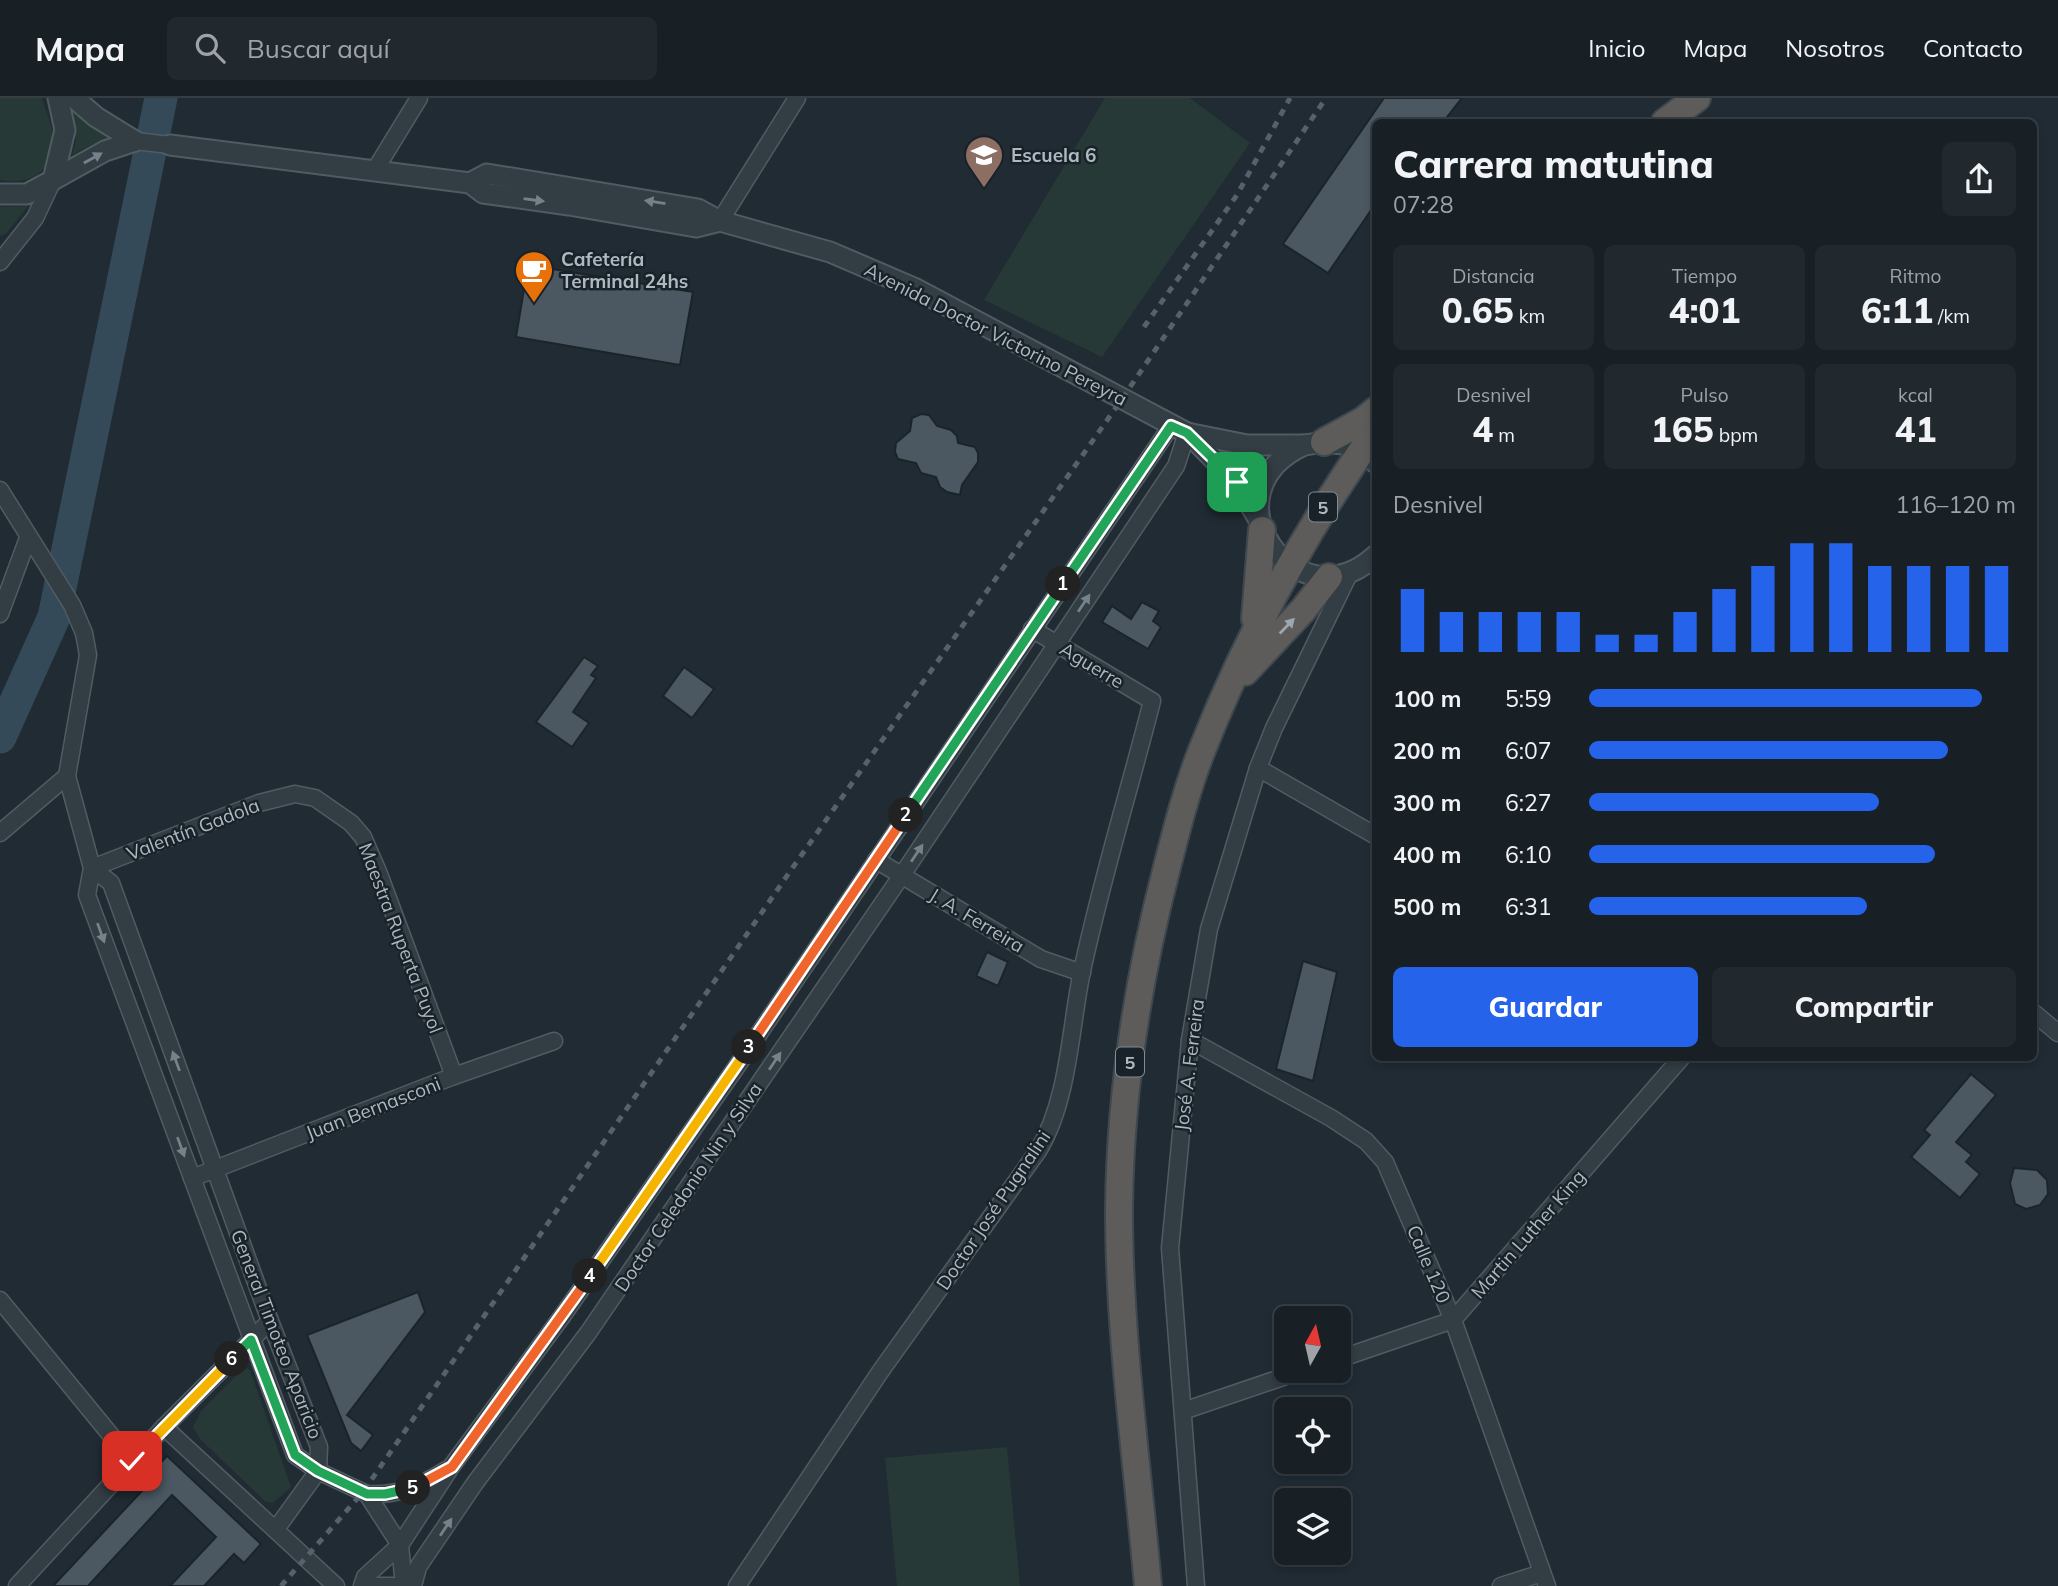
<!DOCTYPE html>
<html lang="es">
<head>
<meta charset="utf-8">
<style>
	:root { --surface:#182026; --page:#21282e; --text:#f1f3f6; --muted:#9fa3a7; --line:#363e43; --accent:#2563eb }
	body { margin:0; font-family:Mulish,sans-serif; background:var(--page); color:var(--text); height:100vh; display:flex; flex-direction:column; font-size:26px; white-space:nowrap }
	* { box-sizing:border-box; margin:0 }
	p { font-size:23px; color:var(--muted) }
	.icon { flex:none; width:38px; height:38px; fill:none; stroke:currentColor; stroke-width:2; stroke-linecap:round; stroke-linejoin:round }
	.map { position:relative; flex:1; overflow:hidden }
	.sheet { position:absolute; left:1372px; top:21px; width:665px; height:942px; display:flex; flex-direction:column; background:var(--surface); border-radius:10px; box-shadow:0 4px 10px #0003,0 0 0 2px var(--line) }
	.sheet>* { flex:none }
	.needle { width:46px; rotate:8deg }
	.tools { position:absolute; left:1274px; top:1208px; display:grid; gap:14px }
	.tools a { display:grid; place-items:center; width:77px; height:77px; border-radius:10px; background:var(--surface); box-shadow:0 4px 10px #0003,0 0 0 2px var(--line); font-size:35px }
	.pin { position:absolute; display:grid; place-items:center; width:60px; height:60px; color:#fff; margin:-30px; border-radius:14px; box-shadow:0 4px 10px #0006 }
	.km { position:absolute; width:35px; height:35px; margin:-18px; border-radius:50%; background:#222; color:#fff; font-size:19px; line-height:35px; text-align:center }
	.round { display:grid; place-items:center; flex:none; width:74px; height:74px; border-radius:10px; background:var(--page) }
	.summary { display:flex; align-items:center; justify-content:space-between; height:119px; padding:0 21px }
	h1 { font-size:38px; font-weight:800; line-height:52px }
	.figures { display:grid; grid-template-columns:repeat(3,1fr); gap:10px; height:119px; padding:7px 21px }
	.figures div { display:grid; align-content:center; border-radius:10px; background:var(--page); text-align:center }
	.figures b { font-size:35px; font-weight:800 }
	.figures small { font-size:19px; font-weight:400 }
	.figures p { font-size:19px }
	.chart { height:196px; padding:14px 21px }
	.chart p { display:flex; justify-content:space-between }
	.chart svg { width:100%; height:126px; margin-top:7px; stroke:var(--accent); stroke-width:6 }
	.action { display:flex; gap:14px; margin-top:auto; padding:14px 21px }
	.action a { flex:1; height:80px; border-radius:10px; background:var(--accent); color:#fff; font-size:28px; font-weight:800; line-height:80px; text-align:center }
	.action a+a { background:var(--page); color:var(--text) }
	ul { padding:0 21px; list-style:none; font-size:23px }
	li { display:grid; grid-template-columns:112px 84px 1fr; align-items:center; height:52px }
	li i { height:18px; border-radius:9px; background:var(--accent) }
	header { display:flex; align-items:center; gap:42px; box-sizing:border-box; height:98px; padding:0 35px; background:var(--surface); border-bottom:2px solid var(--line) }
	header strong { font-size:33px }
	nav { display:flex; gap:38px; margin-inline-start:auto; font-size:24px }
	.search { width:490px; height:63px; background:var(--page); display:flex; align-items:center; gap:18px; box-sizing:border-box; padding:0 24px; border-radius:10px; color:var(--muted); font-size:26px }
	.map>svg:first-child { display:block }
	.green { fill:#263936 }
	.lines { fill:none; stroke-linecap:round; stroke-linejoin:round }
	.river { stroke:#354a59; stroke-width:33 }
	.building { fill:#4b5862; stroke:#1b242a; stroke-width:2 }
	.minor-casing { stroke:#515b62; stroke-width:19 }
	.tertiary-casing { stroke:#515b62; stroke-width:23 }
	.trunk-casing { stroke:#3e484e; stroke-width:30 }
	.minor { stroke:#333d44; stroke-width:16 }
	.tertiary { stroke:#333d44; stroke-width:19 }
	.trunk { stroke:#5d5c5a; stroke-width:26 }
	.rail { stroke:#55626b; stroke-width:5; stroke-dasharray:7 7; stroke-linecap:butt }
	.oneway { fill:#768189 }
	.oneway2 { fill:#9da6ac }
	.split-1-casing { stroke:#fff; stroke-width:14 }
	.split-2-casing { stroke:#fff; stroke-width:14 }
	.split-3-casing { stroke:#fff; stroke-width:14 }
	.split-4-casing { stroke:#fff; stroke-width:14 }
	.split-5-casing { stroke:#fff; stroke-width:14 }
	.split-6-casing { stroke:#fff; stroke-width:14 }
	.split-7-casing { stroke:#fff; stroke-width:14 }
	.split-1 { stroke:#22a559; stroke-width:9 }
	.split-2 { stroke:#22a559; stroke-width:9 }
	.split-3 { stroke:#f0652b; stroke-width:9 }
	.split-4 { stroke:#f5b400; stroke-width:9 }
	.split-5 { stroke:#f0652b; stroke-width:9 }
	.split-6 { stroke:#22a559; stroke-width:9 }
	.split-7 { stroke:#f5b400; stroke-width:9 }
	.labels { text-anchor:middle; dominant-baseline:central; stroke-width:5; stroke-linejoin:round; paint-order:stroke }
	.shield { fill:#192228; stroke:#818b93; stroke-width:2 }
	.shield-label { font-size:18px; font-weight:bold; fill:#adb8c1 }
	.poi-label { font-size:19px; font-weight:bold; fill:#adb8c1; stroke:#192228; text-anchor:start }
	.street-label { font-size:19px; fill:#adb8c1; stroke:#192228 }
</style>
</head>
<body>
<header>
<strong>Mapa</strong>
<div class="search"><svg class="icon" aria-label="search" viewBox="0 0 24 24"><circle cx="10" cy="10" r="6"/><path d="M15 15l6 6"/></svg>Buscar aquí</div>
<nav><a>Inicio</a><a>Mapa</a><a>Nosotros</a><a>Contacto</a></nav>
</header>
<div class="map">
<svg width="2058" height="1488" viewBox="0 0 2058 1488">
	<rect width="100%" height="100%" fill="#202b33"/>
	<g class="green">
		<path d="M0 0H42C45 12 52 25 53 37 56 72 31 88 0 82Z"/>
		<path d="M1105 0H1190L1250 45 1102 259 984 202Z"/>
		<path d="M72 13 98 33 117 41 91 47 72 57 76 43Z"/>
		<path d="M28 108 6 136 0 138V109Z"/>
		<path d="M245 1269 250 1272 291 1389 273 1405 266 1404 200 1341 193 1329 201 1313Z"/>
		<path d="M1007 1349 1020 1488H897L885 1360Z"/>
	</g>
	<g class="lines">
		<path class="river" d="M0 639 54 519 161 0"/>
	</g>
	<g class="building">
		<path d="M1384 0H1462L1443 24H1376V105L1328 175 1283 146Z"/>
		<path d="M528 167 693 194 680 267 516 239Z"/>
		<path d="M921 316 929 317 937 328 951 332 957 338 958 345 975 349 978 355V364L962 387 960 397 947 394 940 389 936 379 921 375 916 365 898 361 895 354 896 345 910 333 912 320Z"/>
		<path d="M1142 504 1159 513 1153 523 1161 529 1148 551 1102 524 1112 508 1131 521Z"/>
		<path d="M584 559 598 568 591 577 596 580 573 614 589 625 572 649 536 624Z"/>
		<path d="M684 569 714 591 692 620 663 598Z"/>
		<path d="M987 854 1008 864 998 888 976 878Z"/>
		<path d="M1303 863 1337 874 1313 983 1276 971Z"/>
		<path d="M1971 976 1996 997 1956 1044 1972 1057 1966 1064 1980 1076 1960 1100 1911 1059 1930 1037 1924 1032Z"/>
		<path d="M2014 1070 2037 1072 2047 1082 2048 1096 2040 1107 2026 1111 2015 1106 2010 1085Z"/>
		<path d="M418 1194 425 1214 347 1317 373 1337 361 1353 351 1345 307 1237Z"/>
		<path d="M167 1358 261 1446 244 1465 234 1456 204 1488H170L216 1439 172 1397 88 1488H53L154 1380 150 1376Z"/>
	</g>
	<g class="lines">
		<defs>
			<g id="minor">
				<path d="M135 43 170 47"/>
				<path d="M375 72 419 0"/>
				<path d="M720 123 797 0"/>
				<path d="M0 164 35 120 52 84"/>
				<path d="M0 392 72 507 84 535 88 557 67 678 92 770 87 797 295 1357 318 1373 367 1396 400 1447 404 1488"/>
				<path d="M0 516 28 440"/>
				<path d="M1258 670 1376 738"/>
				<path d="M0 735 67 678"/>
				<path d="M876 762 1041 861 1082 875"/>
				<path d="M92 770 111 785 270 1223 319 1349 318 1373"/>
				<path d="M92 770 259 705 295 696 315 700 351 725 363 739 379 776 454 978"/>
				<path d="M2034 915 2058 935"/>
				<path d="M1190 942 1331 1020 1366 1043 1385 1064 1453 1222 1547 1488"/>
				<path d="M192 1080 454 978 554 943"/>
				<path d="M0 1202 132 1363"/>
				<path d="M1339 1261 1453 1222 1682 959"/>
				<path d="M1183 1313 1304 1272"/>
				<path d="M164 1329 336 1488"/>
				<path d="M367 1396C397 1398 421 1388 446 1372"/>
				<path d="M276 1431 318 1373"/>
				<path d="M17 1488 164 1329 270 1223"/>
				<path d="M362 1488 365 1479 400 1447 451 1369 563 1217 735 971 1171 328"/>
				<path d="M377 1488H395"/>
				<path d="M413 1488 418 1469 475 1385 588 1235 902 777 1176 368 1187 335"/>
				<path d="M737 1488 880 1274 1038 1053C1068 1004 1070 934 1081 878 1100 786 1129 694 1152 603L1032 531"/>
				<path d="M1196 1488 1170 1150 1190 942 1209 831 1258 670 1274 630 1350 474"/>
				<path d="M1501 1488 1542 1475"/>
			</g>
			<g id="tertiary">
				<path d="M74 0 96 19 135 43"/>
				<path d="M170 47 470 85 483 95 569 107 696 129 720 123"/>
				<path d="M53 82 105 53 135 43"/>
				<path d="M470 85 487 76 698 111 720 123 830 154 914 190 1187 335 1247 347H1305L1324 344 1343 346 1361 353 1376 365"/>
				<path d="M0 96H27L53 82 65 32 58 0"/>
				<path d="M1188 335 1237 385 1259 422"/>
				<path d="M1304 347C1200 395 1297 531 1376 457"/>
			</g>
			<g id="trunk">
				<path d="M1665 24 1697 0"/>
				<path d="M1324 344 1364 322 1376 312"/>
				<path d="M1255 521 1262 432"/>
				<path d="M1245 574 1303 512 1329 479"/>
				<path d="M1148 1488C1137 1363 1119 1237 1119 1112 1120 997 1138 880 1167 769 1177 730 1187 690 1202 652 1247 538 1305 433 1376 332"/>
			</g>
		</defs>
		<use href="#minor" class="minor-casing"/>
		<use href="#tertiary" class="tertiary-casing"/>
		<use href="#trunk" class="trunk-casing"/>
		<use href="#minor" class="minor"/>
		<use href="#tertiary" class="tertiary"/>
		<use href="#trunk" class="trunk"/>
		<g class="rail">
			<path d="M1144 229 1237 97 1290 0"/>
			<path d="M281 1488 363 1394 791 772 1122 301 1326 0"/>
		</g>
	</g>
	<defs><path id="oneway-solid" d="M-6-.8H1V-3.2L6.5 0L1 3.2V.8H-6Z" transform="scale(1.75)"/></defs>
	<g class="oneway">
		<use href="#oneway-solid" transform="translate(93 60) rotate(-29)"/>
		<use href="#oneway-solid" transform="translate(534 102) rotate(8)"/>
		<use href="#oneway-solid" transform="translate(655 104) rotate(-171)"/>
		<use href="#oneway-solid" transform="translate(1084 505) rotate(-56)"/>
		<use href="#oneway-solid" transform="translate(917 755) rotate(-56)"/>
		<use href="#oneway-solid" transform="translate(101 835) rotate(70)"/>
		<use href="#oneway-solid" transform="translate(176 963) rotate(-110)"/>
		<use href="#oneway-solid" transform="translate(775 963) rotate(-56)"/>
		<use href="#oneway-solid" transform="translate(181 1049) rotate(70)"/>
		<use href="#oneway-solid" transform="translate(446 1429) rotate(-56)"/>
	</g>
	<use class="oneway2" href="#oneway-solid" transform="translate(1287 528) rotate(-46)"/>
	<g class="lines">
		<defs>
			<path id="split-1" d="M1063 486 1171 328 1187 335 1237 384"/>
			<path id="split-2" d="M906 717 1063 486"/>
			<path id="split-3" d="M749 949 906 717"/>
			<path id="split-4" d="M590 1178 749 949"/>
			<path id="split-5" d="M413 1390 452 1369 590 1178"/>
			<path id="split-6" d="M232 1261 251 1242 295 1357 318 1373 367 1396H385L413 1390"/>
			<path id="split-7" d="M132 1363 232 1261"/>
		</defs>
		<use href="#split-1" class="split-1-casing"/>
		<use href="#split-2" class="split-2-casing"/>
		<use href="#split-3" class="split-3-casing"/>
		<use href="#split-4" class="split-4-casing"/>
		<use href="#split-5" class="split-5-casing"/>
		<use href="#split-6" class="split-6-casing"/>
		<use href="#split-7" class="split-7-casing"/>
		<use href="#split-1" class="split-1"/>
		<use href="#split-2" class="split-2"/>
		<use href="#split-3" class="split-3"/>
		<use href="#split-4" class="split-4"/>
		<use href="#split-5" class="split-5"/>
		<use href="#split-6" class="split-6"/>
		<use href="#split-7" class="split-7"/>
	</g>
	<defs>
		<symbol id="school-pin" viewBox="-11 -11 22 30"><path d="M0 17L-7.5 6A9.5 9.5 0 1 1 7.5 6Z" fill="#8d6e63" stroke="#192228"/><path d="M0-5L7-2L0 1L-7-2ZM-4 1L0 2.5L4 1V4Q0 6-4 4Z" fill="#fff"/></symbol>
		<symbol id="cafe-pin" viewBox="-11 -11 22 30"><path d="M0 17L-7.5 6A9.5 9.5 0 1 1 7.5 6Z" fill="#e8710a" stroke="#192228"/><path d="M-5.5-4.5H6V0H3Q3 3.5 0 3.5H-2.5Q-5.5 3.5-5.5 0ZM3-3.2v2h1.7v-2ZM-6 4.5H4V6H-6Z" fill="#fff"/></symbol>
	</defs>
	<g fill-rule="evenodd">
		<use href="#school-pin" x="962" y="35" width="44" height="60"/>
		<use href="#cafe-pin" x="512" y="150" width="44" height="60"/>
	</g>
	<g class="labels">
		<g class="shield">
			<rect x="1309" y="394.5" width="28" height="29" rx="5"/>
			<rect x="1116" y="949.5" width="28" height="29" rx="5"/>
		</g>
		<g class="shield-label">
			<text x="1323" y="409">5</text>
			<text x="1130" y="964">5</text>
		</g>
		<g class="poi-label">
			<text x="1011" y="57">Escuela 6</text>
			<text x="561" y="161">Cafetería<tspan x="561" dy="22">Terminal 24hs</tspan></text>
		</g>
		<g class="street-label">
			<text transform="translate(996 236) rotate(27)">Avenida Doctor Victorino Pereyra</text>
			<text transform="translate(1092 567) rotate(31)">Aguerre</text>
			<text transform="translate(193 731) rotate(-21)">Valentín Gadola</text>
			<text transform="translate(977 822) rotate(31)">J. A. Ferreira</text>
			<text transform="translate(401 840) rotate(69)">Maestra Ruperta Puyol</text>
			<text transform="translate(1189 967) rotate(-83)">José A. Ferreira</text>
			<text transform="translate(373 1010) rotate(-21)">Juan Bernasconi</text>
			<text transform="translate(688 1089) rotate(-56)">Doctor Celedonio Nin y Silva</text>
			<text transform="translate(993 1112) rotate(-56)">Doctor José Pugnalini</text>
			<text transform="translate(1528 1136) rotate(-49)">Martin Luther King</text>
			<text transform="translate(1429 1166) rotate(67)">Calle 120</text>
			<text transform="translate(277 1236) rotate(69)">General Timoteo Aparicio</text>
		</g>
	</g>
</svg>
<div class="tools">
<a><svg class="needle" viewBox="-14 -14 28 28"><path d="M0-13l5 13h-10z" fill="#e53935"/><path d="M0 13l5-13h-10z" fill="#9fa3a7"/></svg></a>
<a><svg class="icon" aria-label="locate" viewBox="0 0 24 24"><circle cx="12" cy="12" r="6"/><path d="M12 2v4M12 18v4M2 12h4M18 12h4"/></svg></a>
<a><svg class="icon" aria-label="layers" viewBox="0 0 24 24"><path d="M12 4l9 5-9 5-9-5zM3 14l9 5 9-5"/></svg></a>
</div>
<div class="pin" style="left:1237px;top:384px;background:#1e9e55"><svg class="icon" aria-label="arrive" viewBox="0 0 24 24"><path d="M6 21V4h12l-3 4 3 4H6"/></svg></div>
<div class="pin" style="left:132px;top:1363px;background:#d93025"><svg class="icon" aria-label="check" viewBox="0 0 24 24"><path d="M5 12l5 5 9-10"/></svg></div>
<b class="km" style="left:1063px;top:486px">1</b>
<b class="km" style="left:906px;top:717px">2</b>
<b class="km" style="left:749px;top:949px">3</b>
<b class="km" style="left:590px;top:1178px">4</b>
<b class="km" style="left:413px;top:1390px">5</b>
<b class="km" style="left:232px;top:1261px">6</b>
<section class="sheet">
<div class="summary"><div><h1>Carrera matutina</h1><p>07:28</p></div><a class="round"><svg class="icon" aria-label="share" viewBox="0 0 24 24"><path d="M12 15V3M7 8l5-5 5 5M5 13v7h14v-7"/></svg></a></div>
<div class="figures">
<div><p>Distancia</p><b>0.65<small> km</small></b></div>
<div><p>Tiempo</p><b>4:01</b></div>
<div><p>Ritmo</p><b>6:11<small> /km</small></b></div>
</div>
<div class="figures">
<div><p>Desnivel</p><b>4<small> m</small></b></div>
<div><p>Pulso</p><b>165<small> bpm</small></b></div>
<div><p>kcal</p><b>41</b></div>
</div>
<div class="chart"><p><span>Desnivel</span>116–120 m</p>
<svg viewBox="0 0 160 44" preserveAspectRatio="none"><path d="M5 44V22M15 44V30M25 44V30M35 44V30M45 44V30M55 44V38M65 44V38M75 44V30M85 44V22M95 44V14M105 44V6M115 44V6M125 44V14M135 44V14M145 44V14M155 44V14"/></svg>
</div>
<ul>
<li><b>100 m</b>5:59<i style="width:92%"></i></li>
<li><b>200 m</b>6:07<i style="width:84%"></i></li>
<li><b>300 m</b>6:27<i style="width:68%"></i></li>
<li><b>400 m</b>6:10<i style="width:81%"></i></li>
<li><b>500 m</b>6:31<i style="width:65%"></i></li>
</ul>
<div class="action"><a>Guardar</a><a>Compartir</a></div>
</section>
</div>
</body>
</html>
